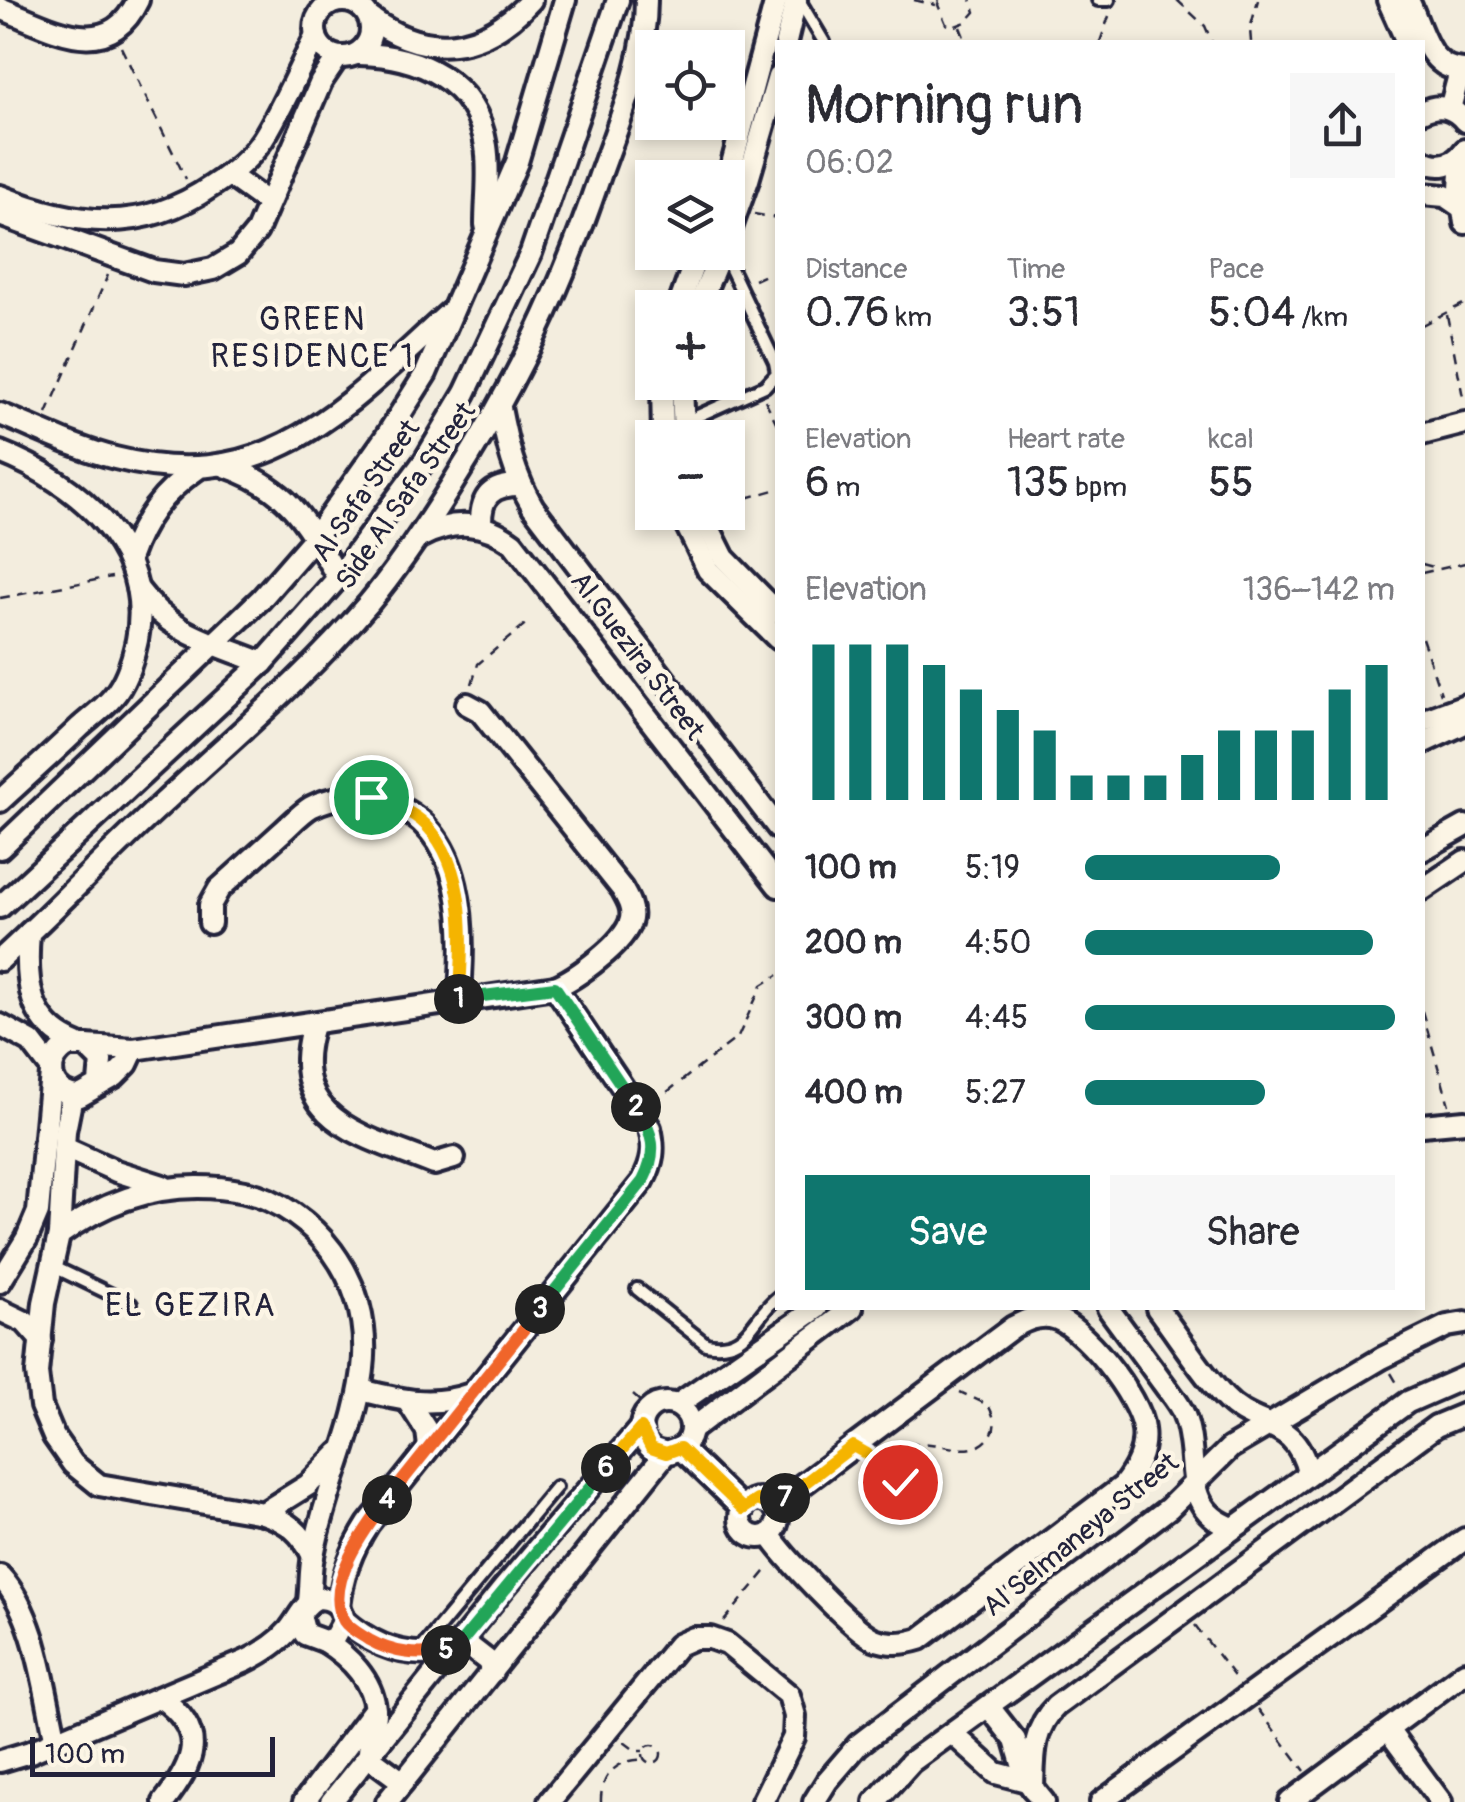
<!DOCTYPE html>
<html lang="en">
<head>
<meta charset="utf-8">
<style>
	:root { --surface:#fff; --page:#f7f7f7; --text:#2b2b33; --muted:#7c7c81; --accent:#0f766e }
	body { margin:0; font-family:Pangolin,sans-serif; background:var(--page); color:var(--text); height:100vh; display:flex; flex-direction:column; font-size:38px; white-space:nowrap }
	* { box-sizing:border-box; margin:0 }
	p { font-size:32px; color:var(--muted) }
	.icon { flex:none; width:55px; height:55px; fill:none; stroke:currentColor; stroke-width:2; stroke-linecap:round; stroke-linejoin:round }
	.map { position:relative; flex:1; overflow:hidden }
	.drawer { position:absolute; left:775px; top:40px; width:650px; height:1270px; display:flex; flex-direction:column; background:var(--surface); border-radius:0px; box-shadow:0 5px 15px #0003 }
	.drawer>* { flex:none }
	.tools { position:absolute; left:635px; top:30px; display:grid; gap:20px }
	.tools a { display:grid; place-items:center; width:110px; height:110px; border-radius:0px; background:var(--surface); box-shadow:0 5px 15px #0003; font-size:50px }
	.scale { position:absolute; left:30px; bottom:25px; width:245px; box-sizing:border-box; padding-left:10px; border:5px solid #22223b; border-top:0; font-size:28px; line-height:35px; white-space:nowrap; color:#22223b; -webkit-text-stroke:8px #fcf5e5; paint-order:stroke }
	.pin { position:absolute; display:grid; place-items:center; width:85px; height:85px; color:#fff; margin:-42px; border:5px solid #fff; border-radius:50%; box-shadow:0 2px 10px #0007 }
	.km { position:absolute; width:50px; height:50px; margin:-25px; border-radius:50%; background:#222; color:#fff; font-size:28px; line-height:50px; text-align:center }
	.round { display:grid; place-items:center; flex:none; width:105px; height:105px; border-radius:0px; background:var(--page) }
	.overview { display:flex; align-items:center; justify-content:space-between; height:170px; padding:0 30px }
	h1 { font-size:55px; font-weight:600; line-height:75px }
	.figures { display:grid; grid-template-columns:repeat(3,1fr); gap:15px; height:170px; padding:10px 30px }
	.figures div { display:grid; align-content:center }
	.figures b { font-size:42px; font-weight:600 }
	.figures small { font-size:28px; font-weight:400 }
	.figures p { font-size:28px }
	.chart { height:280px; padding:20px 30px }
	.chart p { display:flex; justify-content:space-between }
	.chart svg { width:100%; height:180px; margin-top:10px; stroke:var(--accent); stroke-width:6 }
	.button { display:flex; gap:20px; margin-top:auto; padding:20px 30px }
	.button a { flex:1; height:115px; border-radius:0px; background:var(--accent); color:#fff; font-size:40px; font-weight:600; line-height:115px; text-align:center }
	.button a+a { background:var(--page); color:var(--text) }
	ul { padding:0 30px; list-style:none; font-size:32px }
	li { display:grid; grid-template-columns:160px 120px 1fr; align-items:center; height:75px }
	li i { height:25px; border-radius:12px; background:var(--accent) }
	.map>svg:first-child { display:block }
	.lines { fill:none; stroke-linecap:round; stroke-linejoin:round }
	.service-casing { stroke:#22223b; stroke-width:18 }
	.minor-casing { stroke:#22223b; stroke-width:28 }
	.path { stroke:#22223b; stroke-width:2.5; stroke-dasharray:10 8; stroke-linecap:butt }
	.service { stroke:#fcf5e5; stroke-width:10 }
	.minor { stroke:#fcf5e5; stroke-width:20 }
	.split-1-casing { stroke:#fff; stroke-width:20 }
	.split-2-casing { stroke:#fff; stroke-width:20 }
	.split-3-casing { stroke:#fff; stroke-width:20 }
	.split-4-casing { stroke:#fff; stroke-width:20 }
	.split-5-casing { stroke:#fff; stroke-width:20 }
	.split-6-casing { stroke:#fff; stroke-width:20 }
	.split-7-casing { stroke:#fff; stroke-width:20 }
	.split-8-casing { stroke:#fff; stroke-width:20 }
	.split-1 { stroke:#f5b400; stroke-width:12 }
	.split-2 { stroke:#22a559; stroke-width:12 }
	.split-3 { stroke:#22a559; stroke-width:12 }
	.split-4 { stroke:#f0652b; stroke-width:12 }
	.split-5 { stroke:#f0652b; stroke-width:12 }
	.split-6 { stroke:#22a559; stroke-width:12 }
	.split-7 { stroke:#f5b400; stroke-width:12 }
	.split-8 { stroke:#f5b400; stroke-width:12 }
	.labels { text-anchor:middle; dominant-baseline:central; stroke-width:9; stroke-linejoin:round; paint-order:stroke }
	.street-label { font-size:28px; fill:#22223b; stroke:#fcf5e5 }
	.quarter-label { font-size:32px; letter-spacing:2.5px; fill:#22223b; stroke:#fcf5e5 }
</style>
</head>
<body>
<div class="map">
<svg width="1465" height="1802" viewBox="0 0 1465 1802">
	<rect width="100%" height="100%" fill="#f3edde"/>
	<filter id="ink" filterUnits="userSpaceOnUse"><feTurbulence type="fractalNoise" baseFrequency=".01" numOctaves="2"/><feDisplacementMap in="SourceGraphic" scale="20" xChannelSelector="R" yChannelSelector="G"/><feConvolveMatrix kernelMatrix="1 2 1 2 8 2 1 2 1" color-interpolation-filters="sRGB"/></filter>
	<g filter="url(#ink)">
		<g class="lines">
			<defs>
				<g id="service">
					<path d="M799 0 824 42"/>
					<path d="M1098 0H1109"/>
					<path d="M682 423 765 386 777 373 775 362 723 252"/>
					<path d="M52 1266 131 1304"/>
					<path d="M637 1289 706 1344C749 1352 751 1318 778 1297"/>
					<path d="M418 1653 556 1487"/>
				</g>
				<g id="minor">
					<path d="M1388 0 1407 42"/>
					<path d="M1408 0C1422 27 1427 71 1465 70"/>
					<circle cx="343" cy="29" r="28"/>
					<path d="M0 8C50 27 107 65 138 0"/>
					<path d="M369 17C426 60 484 52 531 0"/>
					<path d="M786 42 796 0"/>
					<path d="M359 54C419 55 476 81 486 146 490 171 486 199 486 225"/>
					<path d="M1450 109 1460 71"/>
					<path d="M1422 112C1439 103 1453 107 1465 121"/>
					<path d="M1462 155 1460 189 1465 223"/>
					<path d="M1422 160C1439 169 1454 166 1465 150"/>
					<path d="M229 175 268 203"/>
					<path d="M728 179 776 0"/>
					<path d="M1422 194 1445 196 1461 207"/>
					<path d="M0 196C75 226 142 234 212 186 231 174 250 159 263 139 283 107 298 70 316 36"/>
					<path d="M0 215 154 271 184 275 213 269 238 254 257 231 321 82 338 57"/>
					<path d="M728 236 748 180 778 77"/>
					<path d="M678 308 698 252"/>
					<path d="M698 308 721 252"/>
					<path d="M662 382 663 438"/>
					<path d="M682 382 684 438"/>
					<path d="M500 408C507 444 514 475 533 507L778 828"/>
					<path d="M0 414C38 429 75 448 115 458 269 497 345 407 449 313"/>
					<path d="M1422 434 1465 423"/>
					<path d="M0 452C77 482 155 548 137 640 133 659 126 682 113 697 104 708 90 718 79 728 53 753 26 777 0 801"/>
					<path d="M225 466C290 488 306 522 338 578"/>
					<path d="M680 512 708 570 778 639"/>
					<path d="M701 512 724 558 778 613"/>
					<path d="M481 526C480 496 491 485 520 485"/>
					<path d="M420 537C454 519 483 521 513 543L778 886"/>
					<path d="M129 559C143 519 162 493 197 469"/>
					<path d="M137 588C173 636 209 641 263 663"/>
					<path d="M1422 721 1465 705"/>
					<path d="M1422 743 1465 723"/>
					<path d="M0 848 261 599 315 537 385 438 426 373 517 162 565 0"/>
					<path d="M1422 850 1465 826"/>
					<path d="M1422 890 1465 861"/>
					<path d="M0 907 263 663 338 578 425 460 465 393 531 253 618 0"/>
					<path d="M210 923V905L219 889C240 870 261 851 282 832 291 824 301 813 311 807 334 795 362 794 386 802 467 828 466 931 459 1002"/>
					<path d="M29 933C25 981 28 1025 77 1044"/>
					<path d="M0 960C56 909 107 854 163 803 233 738 307 676 369 603 399 567 426 526 451 486 515 385 559 295 598 181 618 123 646 63 646 0"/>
					<path d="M0 1025 31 1042 51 1068"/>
					<path d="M313 1025C284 1121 363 1135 434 1164L454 1158"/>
					<path d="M86 1046 134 1049 555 987C575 979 627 942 631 919 633 907 627 898 622 889L480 711 467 704"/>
					<path d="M99 1083 101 1061 86 1046H68C42 1061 49 1095 80 1096L115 1076 127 1064 134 1049"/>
					<path d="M72 1096 65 1131 59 1235 44 1303 37 1373 41 1406 54 1437 73 1464 99 1485 263 1513C289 1522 301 1532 313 1556"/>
					<path d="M1422 1125 1465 1121"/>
					<path d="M65 1148 116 1171 163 1186"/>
					<path d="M59 1235C115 1194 177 1178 245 1192 279 1199 312 1224 332 1251 406 1352 332 1450 313 1556 310 1570 311 1586 309 1601"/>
					<path d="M0 1282 27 1238 38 1212 51 1073"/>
					<path d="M1108 1308C1126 1333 1145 1358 1163 1383 1170 1393 1180 1404 1184 1415 1201 1459 1178 1508 1233 1528"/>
					<path d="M1157 1308C1179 1337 1199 1370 1224 1397 1255 1431 1296 1416 1308 1473"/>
					<path d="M0 1310 25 1322 41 1340"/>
					<path d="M361 1390C401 1400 431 1408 471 1394"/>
					<path d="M409 1403 427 1431 429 1447"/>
					<circle cx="666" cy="1428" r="25"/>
					<path d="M677 1405 817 1308"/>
					<path d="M691 1430 852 1308"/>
					<path d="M680 1448 743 1509"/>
					<circle cx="759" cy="1518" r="19"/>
					<path d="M263 1513 308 1485 339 1453"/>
					<path d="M769 1534C782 1555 853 1630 874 1639 889 1645 904 1644 920 1639L1123 1486C1136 1469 1146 1451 1143 1429 1140 1399 1081 1321 1050 1317 1036 1315 1025 1321 1013 1327L774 1506"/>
					<path d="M0 1576C37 1616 44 1689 56 1741"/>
					<path d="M339 1606C343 1574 351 1551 368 1524L643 1181C653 1162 655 1149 650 1128L555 987"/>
					<path d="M344 1620C371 1644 402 1658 439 1652 450 1650 458 1647 470 1647L488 1661 492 1672"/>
					<path d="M324 1641C348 1656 372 1679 375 1709 376 1725 368 1741 369 1757L403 1782"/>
					<path d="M161 1698C208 1732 195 1762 164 1802"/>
					<path d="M989 1707 1015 1740 1027 1781 1044 1802"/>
					<path d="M1388 1730 1441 1802"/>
					<path d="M953 1734 996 1773 1027 1781"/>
					<path d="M0 1761 30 1752 246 1661C262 1653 277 1644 289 1630 299 1618 303 1605 317 1598 333 1598 341 1605 344 1620L334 1638 324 1641 305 1634 300 1615"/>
					<path d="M1033 1789C1034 1758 1032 1729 1056 1706L1436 1426 1465 1414"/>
					<path d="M304 1802 372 1712"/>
					<path d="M331 1802 503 1589 641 1427"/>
					<path d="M387 1802 666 1453"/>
					<path d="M549 1802 678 1645 694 1638H710L727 1644 789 1695 795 1716 794 1737 762 1802"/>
					<path d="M814 1802 827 1781 858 1745 1169 1508 1230 1448 1382 1358 1447 1326 1465 1323"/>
					<path d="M875 1802 911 1762 1408 1402 1465 1377"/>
					<path d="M1101 1802 1465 1539"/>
					<path d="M1290 1802 1465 1672"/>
				</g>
			</defs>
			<use href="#service" class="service-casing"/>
			<use href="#minor" class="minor-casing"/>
			<g class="path">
				<path d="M914 0 936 5"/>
				<path d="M939 0 938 5 946 24 953 27 966 22 975 12 971 0"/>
				<path d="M1177 0 1205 26 1212 42"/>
				<path d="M960 27 966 42"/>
				<path d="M1100 42 1109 16"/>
				<path d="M1251 42 1250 29 1258 0"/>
				<path d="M121 47 186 179"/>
				<path d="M754 214 778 218"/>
				<path d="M754 280 765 275"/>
				<path d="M1447 315 1464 402"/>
				<path d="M1422 325 1465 303"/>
				<path d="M765 400 778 426"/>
				<path d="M47 414 108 275"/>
				<path d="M728 497H750L778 489"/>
				<path d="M1422 564 1437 568"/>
				<path d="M1422 573 1465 563"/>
				<path d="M0 598 112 577"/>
				<path d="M1422 638 1441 694"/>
				<path d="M472 684 478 664 529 621"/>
				<path d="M1422 1011 1449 1105"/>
				<path d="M653 1103 738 1037 762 985 778 975"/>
				<path d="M1391 1373 1400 1388"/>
				<path d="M633 1395 649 1409"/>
				<path d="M871 1458 887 1479"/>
				<circle cx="892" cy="1487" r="10"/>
				<path d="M894 1478V1464L914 1444C939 1439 973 1463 991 1435 998 1425 993 1414 988 1405L960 1392"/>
				<path d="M724 1621 770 1566"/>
				<path d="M1195 1625 1236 1679"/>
				<path d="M1258 1709 1305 1771"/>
				<path d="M624 1742 636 1751H643"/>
				<circle cx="652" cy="1754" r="9"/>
				<path d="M601 1802C600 1775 618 1758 645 1760"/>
			</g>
			<use href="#service" class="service"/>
			<use href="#minor" class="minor"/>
		</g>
	</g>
	<g class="lines" filter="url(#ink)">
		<defs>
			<path id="split-1" d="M371 797C391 804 411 810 426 825 468 868 464 945 459 999"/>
			<path id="split-2" d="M459 999 555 987 636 1107"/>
			<path id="split-3" d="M540 1309 643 1181C658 1152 654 1133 636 1107"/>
			<path id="split-4" d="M387 1500 540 1309"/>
			<path id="split-5" d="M387 1500C366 1528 323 1584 344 1621 349 1629 362 1635 369 1640 392 1653 420 1657 446 1650"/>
			<path id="split-6" d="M446 1650 458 1646 606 1468"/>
			<path id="split-7" d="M606 1468 641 1428 651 1448 666 1453 680 1448 743 1509 757 1500 774 1506 785 1498"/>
			<path id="split-8" d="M785 1498 853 1446 867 1454 886 1479 894 1478 900 1482"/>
		</defs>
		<use href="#split-1" class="split-1-casing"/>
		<use href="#split-2" class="split-2-casing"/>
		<use href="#split-3" class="split-3-casing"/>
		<use href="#split-4" class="split-4-casing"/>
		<use href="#split-5" class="split-5-casing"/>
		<use href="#split-6" class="split-6-casing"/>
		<use href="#split-7" class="split-7-casing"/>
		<use href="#split-8" class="split-8-casing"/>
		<use href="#split-1" class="split-1"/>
		<use href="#split-2" class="split-2"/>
		<use href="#split-3" class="split-3"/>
		<use href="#split-4" class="split-4"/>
		<use href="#split-5" class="split-5"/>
		<use href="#split-6" class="split-6"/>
		<use href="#split-7" class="split-7"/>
		<use href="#split-8" class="split-8"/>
	</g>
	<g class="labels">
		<g class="street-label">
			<text transform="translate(366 491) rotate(-55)">Al Safa Street</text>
			<text transform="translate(406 496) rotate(-55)">Side Al Safa Street</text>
			<text transform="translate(637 656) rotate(53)">Al Guezira Street</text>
			<text transform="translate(1081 1535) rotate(-39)">Al Selmaneya Street</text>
		</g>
		<g class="quarter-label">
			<text x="313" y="320">GREEN<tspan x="313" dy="37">RESIDENCE 1</tspan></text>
			<text x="191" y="1306">EL GEZIRA</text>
		</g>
	</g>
</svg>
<div class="tools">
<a><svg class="icon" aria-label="locate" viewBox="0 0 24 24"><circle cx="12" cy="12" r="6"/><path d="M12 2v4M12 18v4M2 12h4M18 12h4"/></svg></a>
<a><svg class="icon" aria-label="layers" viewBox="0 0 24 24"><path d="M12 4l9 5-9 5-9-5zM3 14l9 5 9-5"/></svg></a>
<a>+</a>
<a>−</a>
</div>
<div class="scale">100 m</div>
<div class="pin" style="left:371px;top:797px;background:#1e9e55"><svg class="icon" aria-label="arrive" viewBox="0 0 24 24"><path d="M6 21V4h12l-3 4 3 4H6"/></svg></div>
<div class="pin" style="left:900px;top:1482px;background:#d93025"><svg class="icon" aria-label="check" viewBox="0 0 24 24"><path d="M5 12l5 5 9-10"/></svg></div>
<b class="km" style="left:459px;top:999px">1</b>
<b class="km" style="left:636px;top:1107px">2</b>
<b class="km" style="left:540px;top:1309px">3</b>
<b class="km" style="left:387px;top:1500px">4</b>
<b class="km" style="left:446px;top:1650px">5</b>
<b class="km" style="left:606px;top:1468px">6</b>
<b class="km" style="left:785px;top:1498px">7</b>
<section class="drawer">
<div class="overview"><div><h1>Morning run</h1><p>06:02</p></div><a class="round"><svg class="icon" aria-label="share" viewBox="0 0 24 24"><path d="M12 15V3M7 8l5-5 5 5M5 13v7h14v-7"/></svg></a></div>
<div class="figures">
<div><p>Distance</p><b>0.76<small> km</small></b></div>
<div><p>Time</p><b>3:51</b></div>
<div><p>Pace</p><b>5:04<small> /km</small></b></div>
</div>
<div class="figures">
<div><p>Elevation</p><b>6<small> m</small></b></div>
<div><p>Heart rate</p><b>135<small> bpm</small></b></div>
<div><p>kcal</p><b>55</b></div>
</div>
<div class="chart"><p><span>Elevation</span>136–142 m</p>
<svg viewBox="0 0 160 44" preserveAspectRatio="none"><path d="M5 44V6M15 44V6M25 44V6M35 44V11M45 44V17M55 44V22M65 44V27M75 44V38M85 44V38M95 44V38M105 44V33M115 44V27M125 44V27M135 44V27M145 44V17M155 44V11"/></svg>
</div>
<ul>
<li><b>100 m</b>5:19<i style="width:63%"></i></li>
<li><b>200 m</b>4:50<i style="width:93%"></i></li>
<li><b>300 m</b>4:45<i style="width:100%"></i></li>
<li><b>400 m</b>5:27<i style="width:58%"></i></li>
</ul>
<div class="button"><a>Save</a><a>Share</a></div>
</section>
</div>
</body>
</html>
